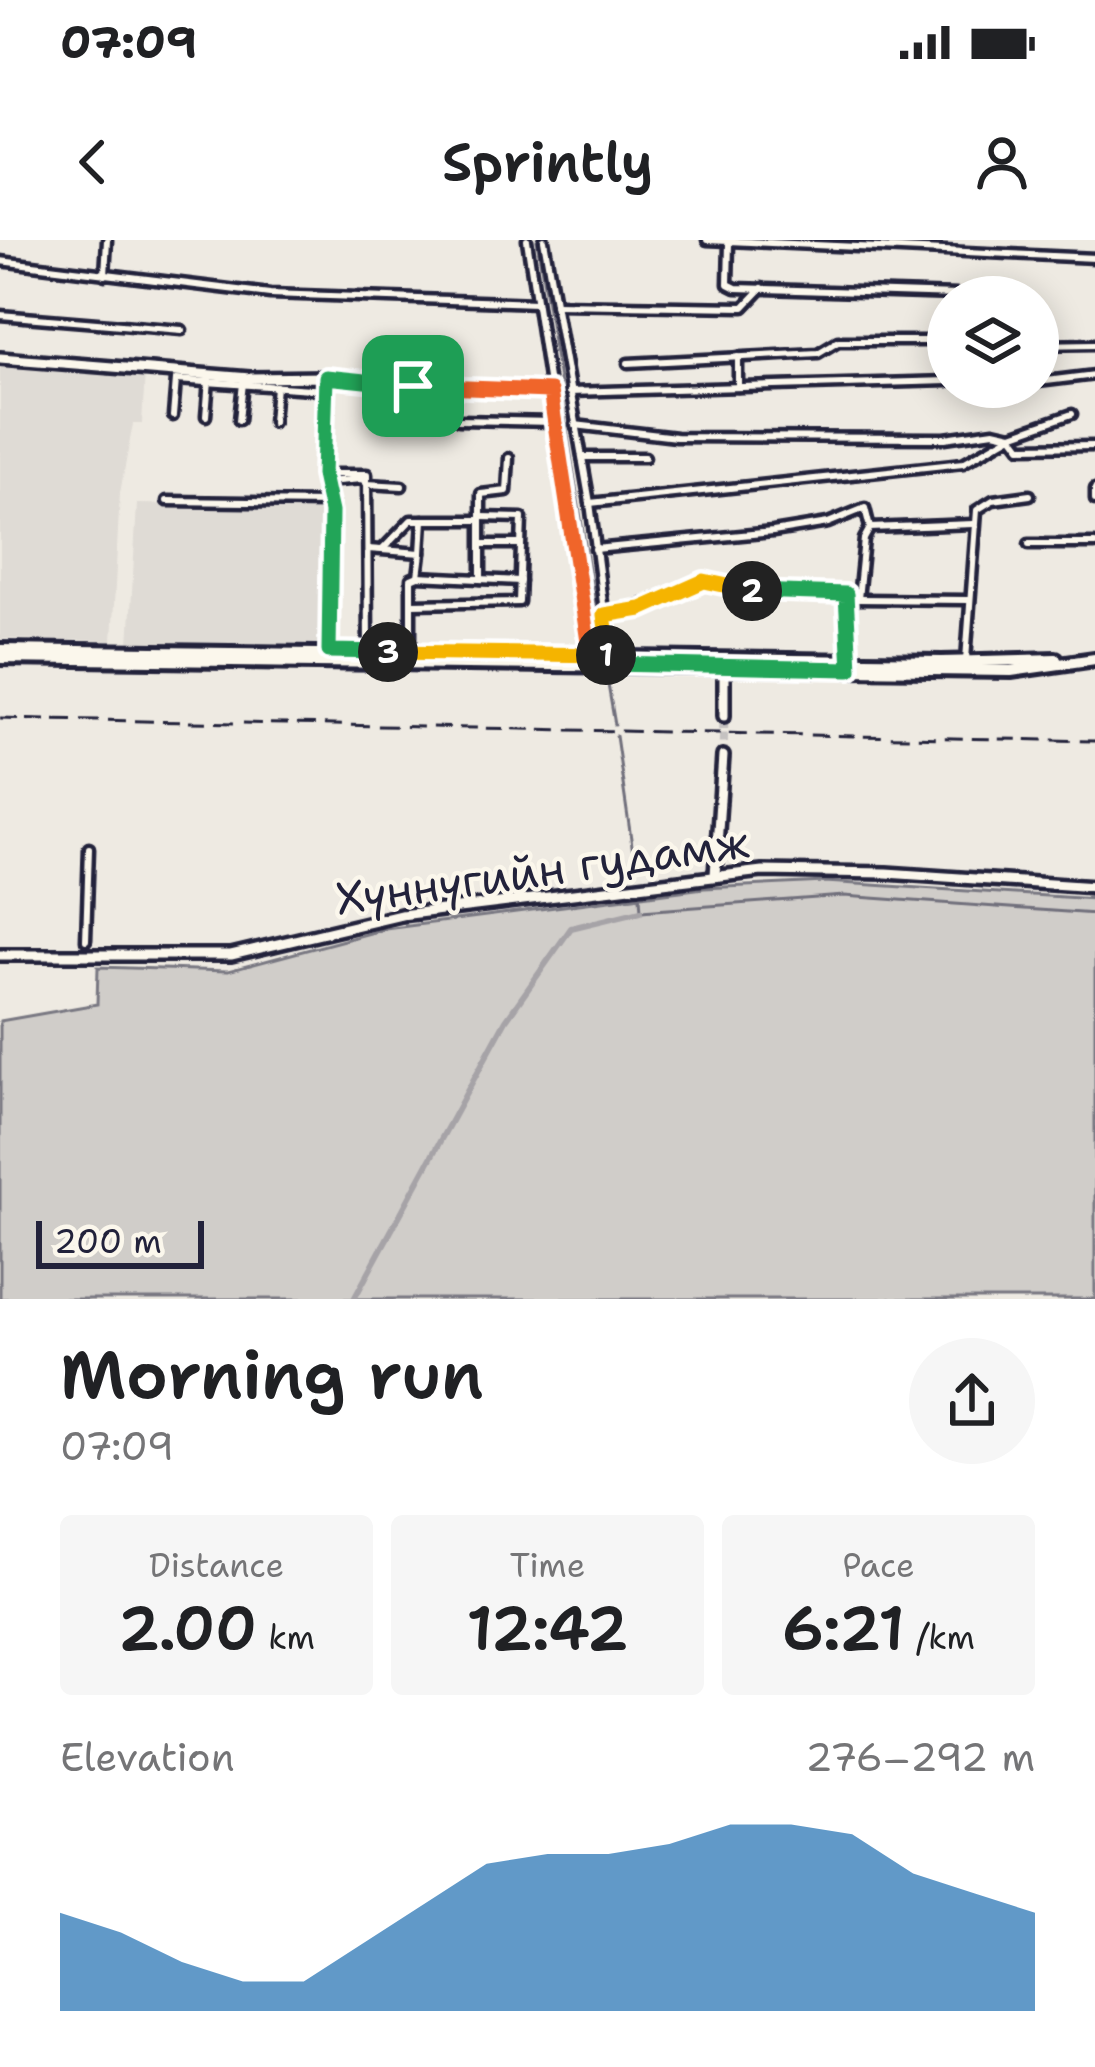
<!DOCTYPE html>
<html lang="en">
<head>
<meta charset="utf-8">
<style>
	:root { --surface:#fff; --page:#f6f6f6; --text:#202124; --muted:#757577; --accent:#1f6fb2 }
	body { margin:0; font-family:"Shantell Sans",sans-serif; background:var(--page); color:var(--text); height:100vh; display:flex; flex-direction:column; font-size:45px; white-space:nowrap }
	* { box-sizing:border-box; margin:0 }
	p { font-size:39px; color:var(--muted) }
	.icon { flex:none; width:66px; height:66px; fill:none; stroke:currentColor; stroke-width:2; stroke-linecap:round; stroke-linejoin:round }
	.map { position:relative; height:1059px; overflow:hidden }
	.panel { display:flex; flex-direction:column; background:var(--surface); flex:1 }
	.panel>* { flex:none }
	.tools { position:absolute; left:927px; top:36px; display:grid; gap:24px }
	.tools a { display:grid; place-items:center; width:132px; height:132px; border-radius:50%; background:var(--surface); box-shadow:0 6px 30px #0003; font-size:60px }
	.scale { position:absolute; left:36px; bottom:30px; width:168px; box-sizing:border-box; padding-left:12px; border:6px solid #22223b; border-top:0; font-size:33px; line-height:42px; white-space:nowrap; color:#22223b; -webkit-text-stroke:9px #fbf7ec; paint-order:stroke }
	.pin { position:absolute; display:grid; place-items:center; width:102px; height:102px; color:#fff; margin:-51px; border-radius:24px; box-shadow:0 6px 18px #0006 }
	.km { position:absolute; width:60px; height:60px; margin:-30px; border-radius:50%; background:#222; color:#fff; font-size:33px; line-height:60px; text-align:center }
	.round { display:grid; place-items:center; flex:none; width:126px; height:126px; border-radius:63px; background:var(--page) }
	.overview { display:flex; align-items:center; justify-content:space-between; height:204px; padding:0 60px }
	h1 { font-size:66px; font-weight:600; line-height:90px }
	.metrics { display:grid; grid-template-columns:repeat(3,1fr); gap:18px; height:204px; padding:12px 60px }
	.metrics div { display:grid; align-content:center; border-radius:12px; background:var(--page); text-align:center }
	.metrics b { font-size:60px; font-weight:600 }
	.metrics small { font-size:33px; font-weight:400 }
	.metrics p { font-size:33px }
	.chart { height:336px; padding:24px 60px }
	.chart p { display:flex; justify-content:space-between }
	.chart svg { width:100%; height:216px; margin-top:12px; fill:var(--accent); opacity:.7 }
	.status { display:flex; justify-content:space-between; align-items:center; height:84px; padding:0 60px; background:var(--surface); direction:ltr }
	.status svg { height:33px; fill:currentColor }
	header { display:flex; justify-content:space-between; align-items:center; height:156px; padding:0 60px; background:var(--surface); font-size:54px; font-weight:600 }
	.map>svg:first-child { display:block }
	.built { fill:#dfdbd5 }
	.green { fill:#d0cdc9; stroke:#797882; stroke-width:3 }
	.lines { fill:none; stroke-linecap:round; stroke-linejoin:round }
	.stream { stroke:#716f7c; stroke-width:3 }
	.canal { stroke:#a6a3a7; stroke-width:6 }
	.secondary-tunnel { stroke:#c5c2c1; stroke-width:9; stroke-dasharray:9 4.5; stroke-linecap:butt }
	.street-casing { stroke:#22223b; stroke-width:15 }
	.secondary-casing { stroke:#22223b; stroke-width:18 }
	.primary-casing { stroke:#22223b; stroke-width:20 }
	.street { stroke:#fbf7ec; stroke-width:6 }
	.secondary { stroke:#fbf7ec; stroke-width:9 }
	.primary { stroke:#fbf7ec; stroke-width:10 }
	.rail { stroke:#22223b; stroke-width:3; stroke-dasharray:18 9; stroke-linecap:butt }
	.split-1-casing { stroke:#fff; stroke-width:24 }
	.split-2-casing { stroke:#fff; stroke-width:24 }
	.split-3-casing { stroke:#fff; stroke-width:24 }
	.split-4-casing { stroke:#fff; stroke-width:24 }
	.split-1 { stroke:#f0652b; stroke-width:15 }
	.split-2 { stroke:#22a559; stroke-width:15 }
	.split-3 { stroke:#f5b400; stroke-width:15 }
	.split-4 { stroke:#22a559; stroke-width:15 }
	.labels { text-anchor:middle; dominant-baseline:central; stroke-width:9; stroke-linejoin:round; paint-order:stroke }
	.street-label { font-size:45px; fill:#22223b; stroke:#fbf7ec }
</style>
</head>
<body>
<div class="status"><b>07:09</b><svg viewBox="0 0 49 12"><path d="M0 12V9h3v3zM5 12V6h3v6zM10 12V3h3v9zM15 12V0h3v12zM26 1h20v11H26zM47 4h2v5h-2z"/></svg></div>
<header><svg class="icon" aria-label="back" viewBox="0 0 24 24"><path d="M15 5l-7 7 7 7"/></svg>Sprintly<svg class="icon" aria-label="person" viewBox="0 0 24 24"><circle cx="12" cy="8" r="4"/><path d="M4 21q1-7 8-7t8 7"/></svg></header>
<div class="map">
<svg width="1095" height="1059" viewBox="0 0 1095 1059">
	<rect width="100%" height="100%" fill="#eeeae2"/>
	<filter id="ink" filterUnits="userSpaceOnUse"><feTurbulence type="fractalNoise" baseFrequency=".00833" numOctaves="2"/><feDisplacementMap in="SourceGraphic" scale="24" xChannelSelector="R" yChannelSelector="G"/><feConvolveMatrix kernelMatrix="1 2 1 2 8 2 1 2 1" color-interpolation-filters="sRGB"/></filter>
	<g filter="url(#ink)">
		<g class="built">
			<path d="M0 123 145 133 142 184H133L120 253 112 401 0 399Z"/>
			<path d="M137 264 326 267 324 404 129 405Z"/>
		</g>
		<path class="green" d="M825 642 1095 659V1059H0V781L97 764 98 727 228 731 385 689 704 648Z"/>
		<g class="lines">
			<g class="stream">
				<path d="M537 0 601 406"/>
				<path d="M606 433 615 485"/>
				<path d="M616 496 636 633"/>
				<path d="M640 657 641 671 844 656 1095 674"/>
			</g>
			<path class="canal" d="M354 1059 506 780 571 688 641 671"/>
			<path class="secondary-tunnel" d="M723 516 724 476"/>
			<defs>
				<g id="street">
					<path d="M527 0 590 415"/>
					<path d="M544 0 590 263 610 417"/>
					<path d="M707 0 1095 18"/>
					<path d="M729 3 728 44 736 48 957 55"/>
					<path d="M0 21 270 54 536 63"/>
					<path d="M105 35 107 0"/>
					<path d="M555 64 744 67 762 48"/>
					<path d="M0 75 182 90"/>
					<path d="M1038 105 1095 104"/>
					<path d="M738 117V147"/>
					<path d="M628 123 818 113 838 101H948"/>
					<path d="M327 137 446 150 550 151"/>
					<path d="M1038 142 1095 135"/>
					<path d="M569 152 948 141"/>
					<path d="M173 176 176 140 326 150"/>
					<path d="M206 176 209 140"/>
					<path d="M239 180 243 143"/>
					<path d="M459 180 554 182"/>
					<path d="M273 182 276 146"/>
					<path d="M575 185 676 197 945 198 994 191 1012 195 1021 207 1095 206"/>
					<path d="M583 217H645"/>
					<path d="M333 234H367L368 411"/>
					<path d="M326 242 362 239 367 244 402 246"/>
					<path d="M1095 249V260"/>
					<path d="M167 261 329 263"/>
					<path d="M590 263 963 223 1012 195 1072 174"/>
					<path d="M870 288 973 284"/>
					<path d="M482 304H520"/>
					<path d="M1029 304H1095"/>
					<path d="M368 309 421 313 418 336 411 339V412"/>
					<path d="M383 309 411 280H481"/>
					<path d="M595 309 773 292 828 283 865 268 870 288 864 299 858 359"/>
					<path d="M421 313 423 280"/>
					<path d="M418 336 520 341"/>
					<path d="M481 339V254L507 251 509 218"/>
					<path d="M846 355 850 419"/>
					<path d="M857 359 968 360"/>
					<path d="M412 364 519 362 522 278 482 277"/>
					<path d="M604 375C644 369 673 348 711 340 733 359 814 354 846 354"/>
					<path d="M966 420 977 270 993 260 1030 255"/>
					<path d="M86 700 89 608"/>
				</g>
				<g id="secondary">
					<path d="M0 118 250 138 326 137 323 235 331 272 329 411"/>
					<path d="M724 476V423"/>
					<path d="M715 635 723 516"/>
					<path d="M0 715H231L401 675 762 631 886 633 1095 647"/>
				</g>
				<g id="primary">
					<path d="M0 410 942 422 1056 419"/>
					<path d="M0 418 1011 431 1095 419"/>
				</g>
			</defs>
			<use href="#street" class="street-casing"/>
			<use href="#secondary" class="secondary-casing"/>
			<use href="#primary" class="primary-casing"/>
			<use href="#street" class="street"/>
			<use href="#secondary" class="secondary"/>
			<use href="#primary" class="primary"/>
			<path class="rail" d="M0 478 1095 501"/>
		</g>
	</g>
	<g class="lines" filter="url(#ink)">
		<defs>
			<path id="split-1" d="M413 146 550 151 590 415H606"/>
			<path id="split-2" d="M606 415 610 424 850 429 846 354 752 351"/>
			<path id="split-3" d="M388 412 610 415 604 375 641 369 704 341 752 351"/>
			<path id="split-4" d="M388 412 329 411 331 272 323 235 326 137 413 146"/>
		</defs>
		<use href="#split-1" class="split-1-casing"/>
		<use href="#split-2" class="split-2-casing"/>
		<use href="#split-3" class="split-3-casing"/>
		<use href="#split-4" class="split-4-casing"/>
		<use href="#split-1" class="split-1"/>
		<use href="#split-2" class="split-2"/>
		<use href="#split-3" class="split-3"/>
		<use href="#split-4" class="split-4"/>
	</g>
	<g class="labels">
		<g class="street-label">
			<text transform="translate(542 630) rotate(-8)">Хүннүгийн гудамж</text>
		</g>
	</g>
</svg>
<div class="tools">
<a><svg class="icon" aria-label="layers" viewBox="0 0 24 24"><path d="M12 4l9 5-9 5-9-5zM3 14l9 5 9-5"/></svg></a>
</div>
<div class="scale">200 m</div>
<div class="pin" style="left:413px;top:146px;background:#1e9e55"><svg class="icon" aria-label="arrive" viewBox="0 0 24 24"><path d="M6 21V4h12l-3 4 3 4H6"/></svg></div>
<b class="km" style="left:606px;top:415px">1</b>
<b class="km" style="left:752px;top:351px">2</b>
<b class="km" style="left:388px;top:412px">3</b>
</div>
<section class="panel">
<div class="overview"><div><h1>Morning run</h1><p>07:09</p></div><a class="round"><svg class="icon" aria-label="share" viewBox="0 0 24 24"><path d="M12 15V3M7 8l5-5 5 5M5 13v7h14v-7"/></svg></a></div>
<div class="metrics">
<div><p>Distance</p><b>2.00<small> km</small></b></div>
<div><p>Time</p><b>12:42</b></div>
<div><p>Pace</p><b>6:21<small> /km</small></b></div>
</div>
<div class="chart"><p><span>Elevation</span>276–292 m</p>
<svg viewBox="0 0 160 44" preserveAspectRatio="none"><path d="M0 44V24L10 28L20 34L30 38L40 38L50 30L60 22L70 14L80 12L90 12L100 10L110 6L120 6L130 8L140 16L150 20L160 24V44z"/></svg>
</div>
</section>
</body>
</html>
